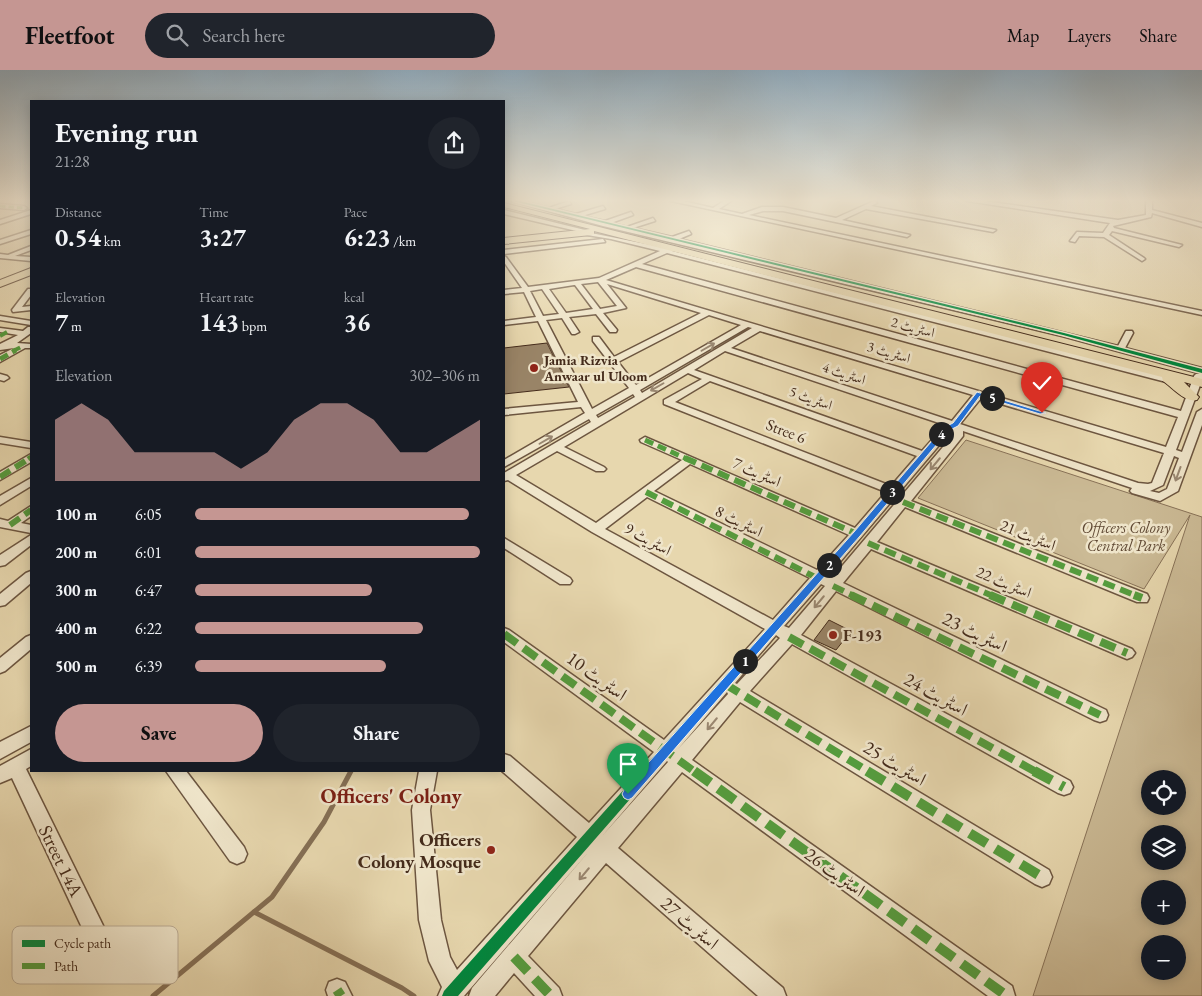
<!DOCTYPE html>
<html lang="en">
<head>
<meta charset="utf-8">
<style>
	:root { --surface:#171b24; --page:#20242c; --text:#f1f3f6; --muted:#9ea1a6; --accent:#c59692 }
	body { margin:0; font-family:"EB Garamond",Amiri,serif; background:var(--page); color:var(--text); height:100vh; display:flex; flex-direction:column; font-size:19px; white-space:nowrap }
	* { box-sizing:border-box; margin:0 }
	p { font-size:16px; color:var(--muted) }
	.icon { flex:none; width:28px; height:28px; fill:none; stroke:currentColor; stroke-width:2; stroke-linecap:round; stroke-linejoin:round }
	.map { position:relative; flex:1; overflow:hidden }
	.side { position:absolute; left:30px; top:30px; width:475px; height:672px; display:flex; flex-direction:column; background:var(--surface); border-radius:0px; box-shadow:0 2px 12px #0003 }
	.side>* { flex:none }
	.fabs { position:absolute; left:1141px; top:700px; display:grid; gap:10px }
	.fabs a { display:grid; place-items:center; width:45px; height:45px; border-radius:50%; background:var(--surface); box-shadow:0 2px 12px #0003; font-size:25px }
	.pin { position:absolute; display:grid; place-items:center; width:42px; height:42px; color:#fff; margin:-51px -21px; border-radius:50% 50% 50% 0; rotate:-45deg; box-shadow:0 0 5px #0007 }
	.pin .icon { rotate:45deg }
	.km { position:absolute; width:25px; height:25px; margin:-12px; border-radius:50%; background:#222; color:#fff; font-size:14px; line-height:25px; text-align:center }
	.round { display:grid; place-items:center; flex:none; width:52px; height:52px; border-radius:26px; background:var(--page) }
	.head { display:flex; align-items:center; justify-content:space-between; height:85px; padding:0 25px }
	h1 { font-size:28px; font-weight:700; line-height:38px }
	.stats { display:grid; grid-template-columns:repeat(3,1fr); gap:8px; height:85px; padding:5px 25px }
	.stats div { display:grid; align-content:center }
	.stats b { font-size:25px; font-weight:700 }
	.stats small { font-size:14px; font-weight:400 }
	.stats p { font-size:14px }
	.chart { height:140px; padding:10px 25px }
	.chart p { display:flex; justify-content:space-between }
	.chart svg { width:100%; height:90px; margin-top:5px; fill:var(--accent); opacity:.7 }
	.button { display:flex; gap:10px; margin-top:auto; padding:10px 25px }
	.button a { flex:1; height:58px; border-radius:30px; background:var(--accent); color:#111; font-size:20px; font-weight:700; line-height:58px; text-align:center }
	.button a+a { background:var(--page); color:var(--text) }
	ul { padding:0 25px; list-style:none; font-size:16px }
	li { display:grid; grid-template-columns:80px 60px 1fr; align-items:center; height:38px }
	li i { height:12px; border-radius:6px; background:var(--accent) }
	header { display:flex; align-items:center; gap:30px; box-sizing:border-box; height:70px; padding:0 25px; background:var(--accent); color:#111 }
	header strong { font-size:24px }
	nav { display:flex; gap:28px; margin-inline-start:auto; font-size:18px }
	.search { width:350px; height:45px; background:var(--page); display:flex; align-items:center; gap:12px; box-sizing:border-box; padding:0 18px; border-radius:28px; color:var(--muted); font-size:19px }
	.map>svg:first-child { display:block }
	.green { fill:#cbba95; stroke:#887258; fill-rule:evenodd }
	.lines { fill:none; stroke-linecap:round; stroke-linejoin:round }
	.stream { stroke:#856f55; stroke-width:5 }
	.building { fill:#998467; stroke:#442b1b }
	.minor-casing { stroke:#6d5640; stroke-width:3 }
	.primary-casing { stroke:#442b1b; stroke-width:2 }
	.minor { fill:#efe5ca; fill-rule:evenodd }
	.primary { fill:#e7d7ae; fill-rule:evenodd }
	.quiet-far5 { stroke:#549d3e; stroke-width:3; stroke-dasharray:5.5 3; stroke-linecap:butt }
	.quiet-far4 { stroke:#549d3e; stroke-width:4; stroke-dasharray:8 4; stroke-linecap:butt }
	.quiet-far3 { stroke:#549d3e; stroke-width:5; stroke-dasharray:9 5; stroke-linecap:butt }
	.quiet-far2 { stroke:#549d3e; stroke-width:6; stroke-dasharray:12 6; stroke-linecap:butt }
	.quiet-far1 { stroke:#549d3e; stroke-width:8; stroke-dasharray:16 8; stroke-linecap:butt }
	.quiet { stroke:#549d3e; stroke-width:10; stroke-dasharray:20 10; stroke-linecap:butt }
	.cycleway-casing { stroke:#efe5ca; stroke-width:3 }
	.cycleway { fill:#00873e; fill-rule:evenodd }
	.oneway { stroke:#9a8872 }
	.route { fill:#1a73e8; stroke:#fff }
	.poi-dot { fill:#8f2418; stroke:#efe5ca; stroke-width:2 }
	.labels { text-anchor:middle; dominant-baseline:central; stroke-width:5; stroke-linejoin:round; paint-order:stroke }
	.far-street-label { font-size:14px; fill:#442b1b; stroke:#efe5ca }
	.far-poi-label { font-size:14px; font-weight:bold; fill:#442b1b; stroke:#efe5ca; text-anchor:start }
	.street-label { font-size:16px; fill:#442b1b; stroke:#efe5ca }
	.park-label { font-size:16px; font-style:italic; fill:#5f4833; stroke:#efe5ca }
	.poi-label { font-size:16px; font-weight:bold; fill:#442b1b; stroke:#efe5ca; text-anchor:start }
	.near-street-label { font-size:19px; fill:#442b1b; stroke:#efe5ca }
	.near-poi-label { font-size:19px; font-weight:bold; fill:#442b1b; stroke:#efe5ca; text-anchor:end }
	.near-neighbourhood-label { font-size:21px; font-weight:bold; fill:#7a1f14; stroke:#efe5ca }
	.key { fill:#efe5ca; stroke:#bcad96; stroke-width:1 }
	.key-label { font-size:14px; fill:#442b1b }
</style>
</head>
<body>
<header>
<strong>Fleetfoot</strong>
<div class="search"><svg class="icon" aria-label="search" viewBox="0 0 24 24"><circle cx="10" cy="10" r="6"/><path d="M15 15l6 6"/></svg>Search here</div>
<nav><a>Map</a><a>Layers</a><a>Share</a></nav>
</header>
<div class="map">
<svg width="1202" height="926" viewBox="0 0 1202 926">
	<rect width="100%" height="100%" fill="#e7d7ae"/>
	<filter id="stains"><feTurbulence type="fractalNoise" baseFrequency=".004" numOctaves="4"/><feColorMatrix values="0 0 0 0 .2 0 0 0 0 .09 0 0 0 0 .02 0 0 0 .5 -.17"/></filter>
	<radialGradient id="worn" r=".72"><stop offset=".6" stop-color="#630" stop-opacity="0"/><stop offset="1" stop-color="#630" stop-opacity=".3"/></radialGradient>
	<path class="green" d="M966 370 1202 447V926H1033L1190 445 1144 519 918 428ZM1150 709H1178V736H1150ZM1150 764H1178V791H1150ZM1150 819H1178V846H1150ZM1150 874H1178V901H1150Z"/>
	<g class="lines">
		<g class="stream">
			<path d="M254 842 402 918 414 926"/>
			<path d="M153 926 272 827 324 752 351 701"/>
		</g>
	</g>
	<g class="building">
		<path d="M547 273 569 317 504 324V278Z"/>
		<path d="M829 550 851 561 836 580 814 570Z"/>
	</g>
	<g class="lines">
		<defs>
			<g id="minor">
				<path d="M512 131H522L549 138 569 131 571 134 555 139 576 144 603 136 605 139 582 146 605 151 631 142 633 145 611 153 627 157 653 148 655 151 633 158 672 167 689 161 691 164 679 169 1118 276 1126 261H1132L1133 263 1125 278 1202 298V304L1062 266 603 156Z"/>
				<path d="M671 131H683L713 138 724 131H731L719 139 742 144 762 137H783L836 148 874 131 877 133 871 136 996 160 993 162 866 139 842 150 910 165 907 167 783 141H763L749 145 1202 241V245Z"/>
				<path d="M967 131H984L1118 150 1146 145V131H1152V140L1202 153V157L1152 143 1151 147 1113 156 1114 158 1182 175 1179 177 1112 161 1109 165 1144 188 1145 189 1142 191 1104 167 1079 166 1075 172 1070 171 1077 162 1103 163 1110 153Z"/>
				<path d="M0 134 24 136 27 138 24 140 0 138Z"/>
				<path d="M31 140V144L0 154V150Z"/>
				<path d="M504 140 585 160 586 162 671 179 672 181 1177 309 1179 311 1174 314 667 183 642 194 1181 341 1194 306 1196 304H1202V310L1176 380 1182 382 1197 342 1202 339V355L1178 421 1160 431 1132 423 1130 421 1132 418 963 361V366L911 431 1147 524 1149 528 1147 532H1137L905 437 877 472 1132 579 1135 583 1132 587 1127 589 1122 587 871 479 843 513 1106 640 1108 645 1106 650 1100 652 1094 650 836 521 801 565 1070 711 1073 717 1070 723 1064 725 1058 723 792 574 750 621 1049 800 1052 807 1049 814 1042 817 1035 814 740 632 692 690 1012 916 1015 926H988L682 702 618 778 783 918 786 926H758L606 793 528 886 559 918 562 926H535L514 903 495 926H469L472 918 591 779 464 926H438L442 917 429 891 419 850 412 740 419 701H437L430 740 441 850 450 887 457 900 577 767 502 701H504V684L510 686 589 753 654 682 504 572V558L509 560 664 670 765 559 592 462 508 410 504 411V403L591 352 589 349 504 397V390L585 343 581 337 504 345V339L578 332 538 251 504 255V251L536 247 524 222 504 224V220L522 218 504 192V186L506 187 528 217 599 208 660 181 611 169 581 164V162L504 144ZM636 197 1178 347 1166 377 606 210ZM598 212 617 236 600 239 581 214ZM607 214 701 243 614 287 599 267H593V271L629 318 592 339 546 250 562 248 572 264H575L579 262 569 247 596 244 610 262H616L617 260 603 243 626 238ZM574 215H575L593 239 566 243 549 219ZM542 219 559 244 543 246 530 221ZM709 245 741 255 636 315 618 292ZM748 257 752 258 642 323 640 320ZM760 261 973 325 952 351 731 278ZM725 281 945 355 922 381 694 300ZM688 303 702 309 664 330V334L886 422 855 458 645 367 640 370 641 372 682 390 596 453 516 405 557 381 596 401H604L606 399 604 397 564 377ZM710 311 917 386 891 416 675 332ZM633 324 635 327 598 348 596 345ZM981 328 1164 383 1152 413 1148 414 1138 413 960 354ZM952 360 954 364 832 508 828 506ZM1174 386 1179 388 1167 419 1159 423 1150 421 1163 415ZM690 394 849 465 817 500 654 421ZM647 427 810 508 773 550 605 459ZM821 514 825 516 789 558 784 556ZM776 565 780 568 737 614 735 613ZM727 622 728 624 678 679ZM667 691 668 692 603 765Z"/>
				<path d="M31 160V164L0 174V170Z"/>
				<path d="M603 169 605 172 504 184V180Z"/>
				<path d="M31 176V180L15 186 31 187V191L0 188V184L8 185Z"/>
				<path d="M28 219H31V225L22 237 31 236V240L13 242 12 240Z"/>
				<path d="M0 246 31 251V255L0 250Z"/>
				<path d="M28 257H31V263L17 273 31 274V278H25L0 292V285L14 278 0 280V274L18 265 0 262V258L23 261Z"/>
				<path d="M0 304 7 306 9 308 4 311 0 310Z"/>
				<path d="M0 367 31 372V378L0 373Z"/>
				<path d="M31 384V392L0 410V402Z"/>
				<path d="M31 408V416L0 435V426Z"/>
				<path d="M31 436V446L21 453 31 455V463L0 457V449L8 451Z"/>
				<path d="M31 465V475L5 495 0 496V485Z"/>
				<path d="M504 468 570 508 572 511 570 514H560L504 478Z"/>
				<path d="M31 501V513L5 535 0 536V524L26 503Z"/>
				<path d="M31 565V579L5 601 0 603V588L26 567Z"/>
				<path d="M31 656V672L0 689V672Z"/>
				<path d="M31 679V696L26 699 118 886 115 894 107 897 99 894 12 708 0 713V696Z"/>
				<path d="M166 701H186L244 777 247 784 244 791 237 794 230 791Z"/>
				<path d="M337 909 345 912 352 926H328L326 920 329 912Z"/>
			</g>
			<g id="primary">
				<path d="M504 133 1202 309V317L1184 312 1199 327 1197 330C1185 333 1173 318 1163 311L1162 307 594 161V164L591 165 504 174V168L590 159 504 137Z"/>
				<path d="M31 198V205L0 217V210Z"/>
			</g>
		</defs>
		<use href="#minor" class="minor-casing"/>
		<use href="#primary" class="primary-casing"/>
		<use href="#minor" class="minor"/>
		<use href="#primary" class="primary"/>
		<path class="quiet-far5" d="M0 136 24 138"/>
		<g class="quiet-far4">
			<path d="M0 266 9 261"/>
			<path d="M13 281 23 276"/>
		</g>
		<g class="quiet-far3">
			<path d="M0 289 16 280"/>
			<path d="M645 370 687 389"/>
			<path d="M28 389 31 387"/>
		</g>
		<g class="quiet-far2">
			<path d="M685 388 857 464"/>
			<path d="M0 407 30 388"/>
			<path d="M646 422 817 508"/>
			<path d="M903 432 1137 526"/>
			<path d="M10 455 31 440"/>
			<path d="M868 473 993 526"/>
			<path d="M833 516 854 526"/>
		</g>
		<g class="quiet-far1">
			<path d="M851 525 1100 645"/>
			<path d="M990 525 1127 583"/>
			<path d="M1134 525 1142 528"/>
			<path d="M504 564 695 702"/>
			<path d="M789 567 1036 702"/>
			<path d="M725 614 869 702"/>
		</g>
		<g class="quiet">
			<path d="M694 701 1004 924"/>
			<path d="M867 701 1042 807"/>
			<path d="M1034 701 1064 717"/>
			<path d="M514 887 551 926"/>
			<path d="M337 920 341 926"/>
		</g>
		<defs>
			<g id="cycleway">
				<path d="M520 131 1064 263 1202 299V303L1063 265 513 131Z"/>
				<path d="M979 322 982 324 957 355 947 361 860 466 458 926H442L444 921 854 462 943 359 953 353 977 323Z"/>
			</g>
		</defs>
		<use href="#cycleway" class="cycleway-casing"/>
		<use href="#cycleway" class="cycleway"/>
	</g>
	<defs><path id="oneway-shaft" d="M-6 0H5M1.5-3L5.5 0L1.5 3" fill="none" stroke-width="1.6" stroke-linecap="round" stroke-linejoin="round" transform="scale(1.25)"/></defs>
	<g class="oneway">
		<use href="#oneway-shaft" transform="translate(708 277) rotate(-30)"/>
		<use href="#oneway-shaft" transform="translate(657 317) rotate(150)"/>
		<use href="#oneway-shaft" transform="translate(546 370) rotate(-30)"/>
		<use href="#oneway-shaft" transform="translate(935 394) rotate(130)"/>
		<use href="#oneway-shaft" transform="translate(1178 404) rotate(110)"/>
		<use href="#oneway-shaft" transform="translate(819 532) rotate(130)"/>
		<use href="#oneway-shaft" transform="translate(712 654) rotate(130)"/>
		<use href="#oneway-shaft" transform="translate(584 804) rotate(130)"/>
	</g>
	<linearGradient id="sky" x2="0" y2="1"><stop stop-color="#91abbd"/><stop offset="0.5" stop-color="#f4eddb"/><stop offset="1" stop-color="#f4eddb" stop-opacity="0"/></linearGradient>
	<rect width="1202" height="261" fill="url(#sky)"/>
	<path class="route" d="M977 322 1046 343 1040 344 980 326 958 356 948 361 860 466 632 728 628 730 624 728 622 724 624 720 854 462 943 358 953 353Z"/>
	<g class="poi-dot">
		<circle cx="534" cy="298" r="5"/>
		<circle cx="833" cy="565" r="5"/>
		<circle cx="491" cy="780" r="5"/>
	</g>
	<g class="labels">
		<g class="far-street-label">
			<text transform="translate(913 257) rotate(15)">اسٹریٹ 2</text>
			<text transform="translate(889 282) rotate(17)">اسٹریٹ 3</text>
			<text transform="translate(844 303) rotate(18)">اسٹریٹ 4</text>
			<text transform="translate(811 328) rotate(20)">اسٹریٹ 5</text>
		</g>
		<g class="far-poi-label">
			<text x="544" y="290">Jamia Rizvia<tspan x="544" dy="16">Anwaar ul Uloom</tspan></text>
		</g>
		<g class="street-label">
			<text transform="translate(786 361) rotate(21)">Stree 6</text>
			<text transform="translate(757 402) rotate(24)">اسٹریٹ 7</text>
			<text transform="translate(739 451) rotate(27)">اسٹریٹ 8</text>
			<text transform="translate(1028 465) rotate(22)">اسٹریٹ 21</text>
			<text transform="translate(648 469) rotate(29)">اسٹریٹ 9</text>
			<text transform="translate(1004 512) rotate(23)">اسٹریٹ 22</text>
		</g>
		<g class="park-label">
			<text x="1126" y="457">Officers Colony<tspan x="1126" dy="18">Central Park</tspan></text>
		</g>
		<g class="poi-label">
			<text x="843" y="565">F-193</text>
		</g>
		<g class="near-street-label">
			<text transform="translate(975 562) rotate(26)">اسٹریٹ 23</text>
			<text transform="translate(597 606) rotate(36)">اسٹریٹ 10</text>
			<text transform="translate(936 624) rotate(29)">اسٹریٹ 24</text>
			<text transform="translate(895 693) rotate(31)">اسٹریٹ 25</text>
			<text transform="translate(61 791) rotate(64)">Street 14A</text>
			<text transform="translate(835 802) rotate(36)">اسٹریٹ 26</text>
			<text transform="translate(690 853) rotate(41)">اسٹریٹ 27</text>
		</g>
		<g class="near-poi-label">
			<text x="481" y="769">Officers<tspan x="481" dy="22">Colony Mosque</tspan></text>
		</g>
		<g class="near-neighbourhood-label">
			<text x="391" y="725">Officers' Colony</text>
		</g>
	</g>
	<rect x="12" y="856" width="166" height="58" rx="8" class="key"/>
	<rect x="22" y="870" width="23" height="7" fill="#00873e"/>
	<rect x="22" y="893" width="23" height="6" fill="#549d3e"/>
	<g class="key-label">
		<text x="54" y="878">Cycle path</text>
		<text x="54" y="901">Path</text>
	</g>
	<rect width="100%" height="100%" filter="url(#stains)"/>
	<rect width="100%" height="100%" fill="url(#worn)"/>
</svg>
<div class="fabs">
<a><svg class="icon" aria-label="locate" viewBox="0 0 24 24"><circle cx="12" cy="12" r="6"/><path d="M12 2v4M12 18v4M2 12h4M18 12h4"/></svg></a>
<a><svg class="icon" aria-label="layers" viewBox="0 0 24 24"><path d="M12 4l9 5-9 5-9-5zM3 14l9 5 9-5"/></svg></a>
<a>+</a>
<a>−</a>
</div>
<div class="pin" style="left:628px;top:724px;background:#1e9e55"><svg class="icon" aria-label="arrive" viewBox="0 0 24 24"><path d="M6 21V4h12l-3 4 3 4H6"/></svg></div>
<div class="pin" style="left:1042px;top:343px;background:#d93025"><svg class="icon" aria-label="check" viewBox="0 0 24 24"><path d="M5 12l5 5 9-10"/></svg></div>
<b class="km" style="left:745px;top:591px">1</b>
<b class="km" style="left:829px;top:495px">2</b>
<b class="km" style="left:892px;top:422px">3</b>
<b class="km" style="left:941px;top:364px">4</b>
<b class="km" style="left:992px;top:328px">5</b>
<section class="side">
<div class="head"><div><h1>Evening run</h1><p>21:28</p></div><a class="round"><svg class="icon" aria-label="share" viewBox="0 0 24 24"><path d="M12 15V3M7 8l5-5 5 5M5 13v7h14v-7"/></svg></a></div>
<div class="stats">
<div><p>Distance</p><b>0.54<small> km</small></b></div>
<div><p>Time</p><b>3:27</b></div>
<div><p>Pace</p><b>6:23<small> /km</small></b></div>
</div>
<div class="stats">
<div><p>Elevation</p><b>7<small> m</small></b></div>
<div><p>Heart rate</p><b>143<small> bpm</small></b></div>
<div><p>kcal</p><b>36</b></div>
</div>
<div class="chart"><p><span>Elevation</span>302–306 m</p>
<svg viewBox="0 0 160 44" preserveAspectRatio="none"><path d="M0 44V14L10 6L20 14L30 30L40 30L50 30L60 30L70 38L80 30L90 14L100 6L110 6L120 14L130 30L140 30L150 22L160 14V44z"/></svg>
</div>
<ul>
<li><b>100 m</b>6:05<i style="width:96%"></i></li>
<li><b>200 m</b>6:01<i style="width:100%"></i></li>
<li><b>300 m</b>6:47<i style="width:62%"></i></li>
<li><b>400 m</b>6:22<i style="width:80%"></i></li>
<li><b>500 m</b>6:39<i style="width:67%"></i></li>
</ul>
<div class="button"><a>Save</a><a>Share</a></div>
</section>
</div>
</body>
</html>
